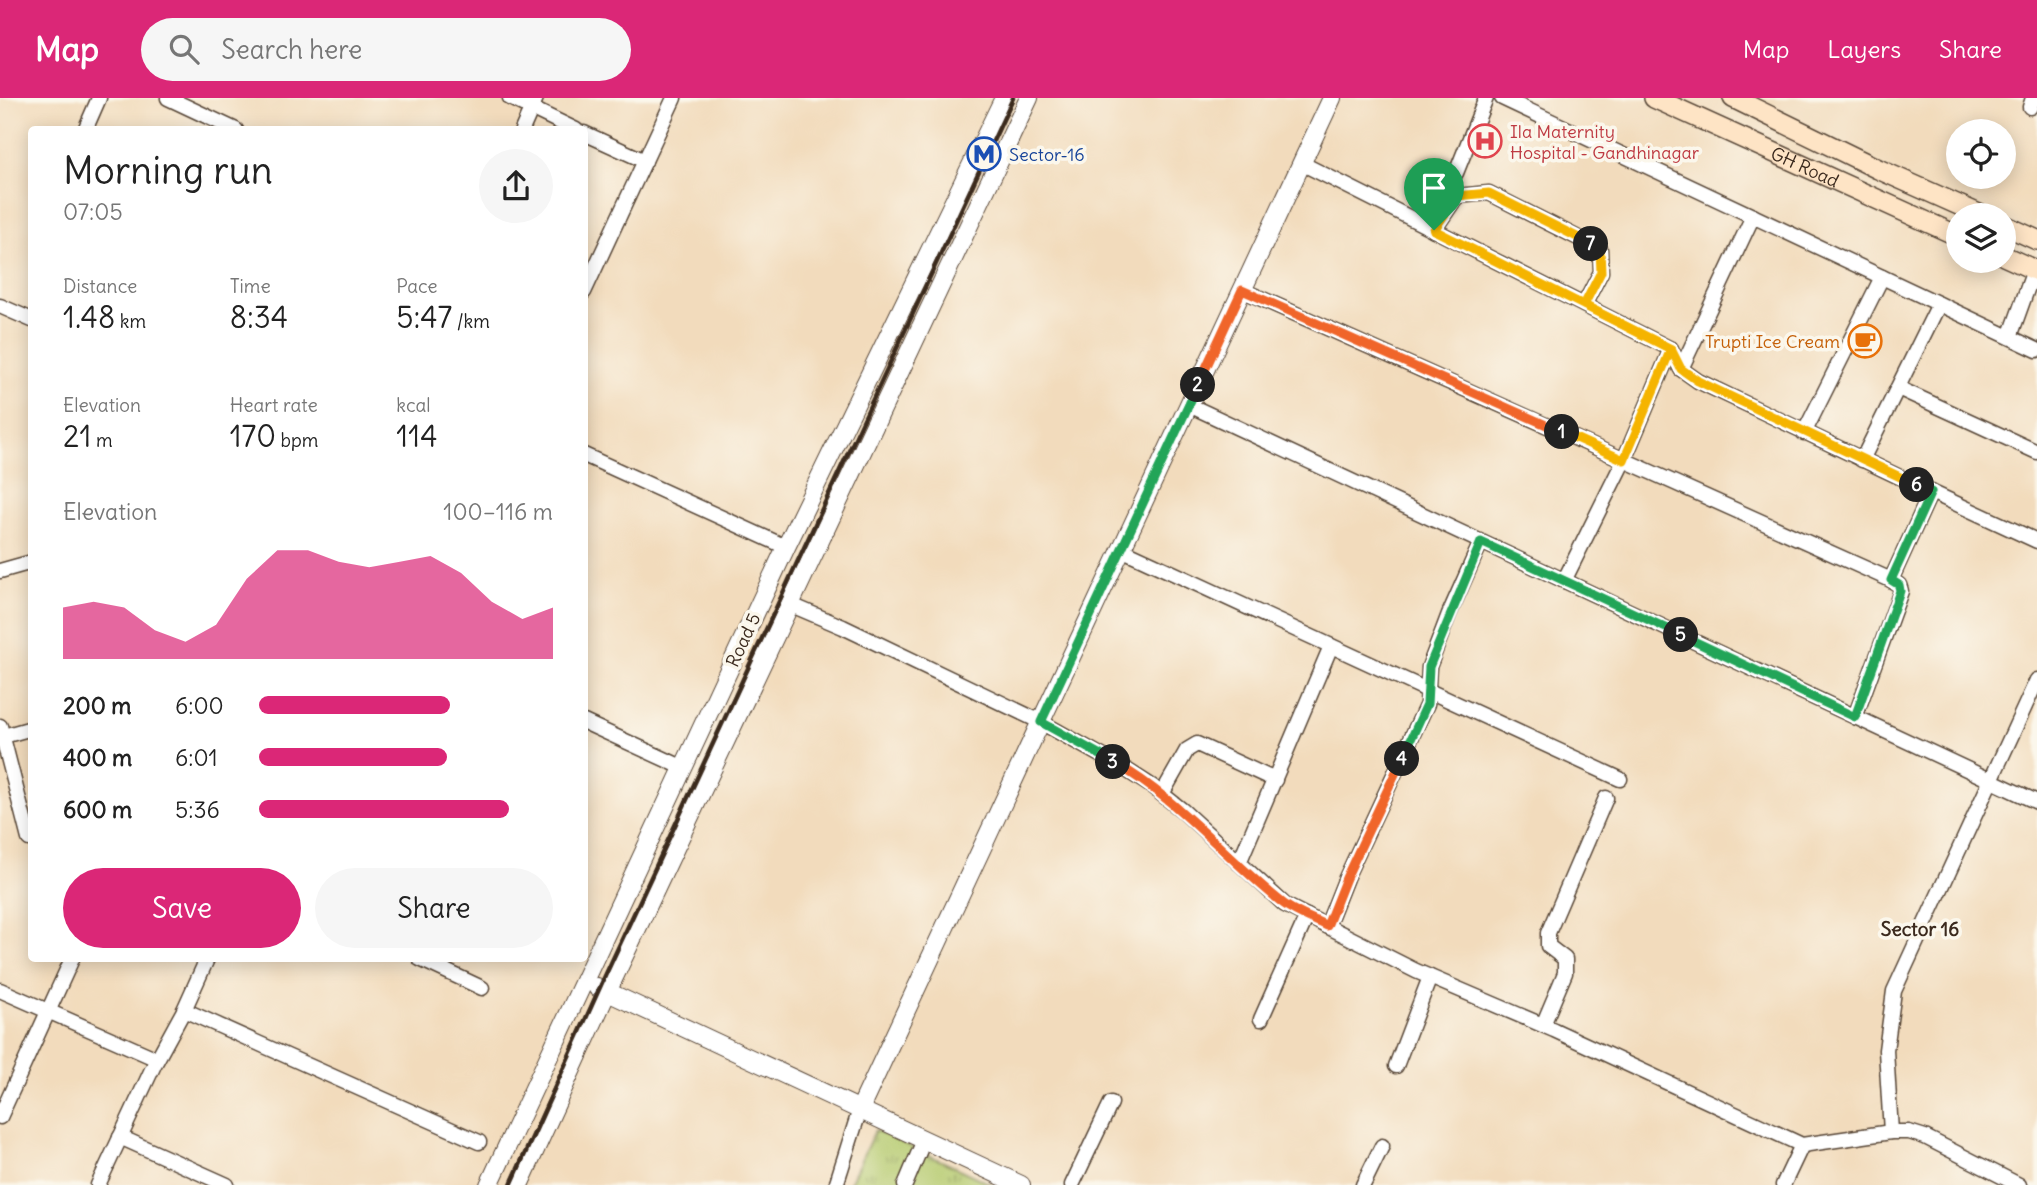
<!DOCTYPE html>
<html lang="en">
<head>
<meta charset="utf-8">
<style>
	:root { --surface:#fff; --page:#f6f6f6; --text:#222; --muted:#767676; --accent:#db2777 }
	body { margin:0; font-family:Delius,sans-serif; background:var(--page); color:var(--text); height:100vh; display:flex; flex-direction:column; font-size:26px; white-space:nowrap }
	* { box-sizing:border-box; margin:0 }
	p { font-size:23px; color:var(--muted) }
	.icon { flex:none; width:38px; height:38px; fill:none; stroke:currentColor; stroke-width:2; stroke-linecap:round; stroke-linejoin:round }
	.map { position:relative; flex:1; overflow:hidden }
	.panel { position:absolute; left:28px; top:28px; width:560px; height:836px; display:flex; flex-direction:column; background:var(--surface); border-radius:7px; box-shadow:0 4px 18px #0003 }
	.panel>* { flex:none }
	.tools { position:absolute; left:1946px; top:21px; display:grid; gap:14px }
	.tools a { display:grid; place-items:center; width:70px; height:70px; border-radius:50%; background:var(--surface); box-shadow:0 4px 18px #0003; font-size:35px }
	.pin { position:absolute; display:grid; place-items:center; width:60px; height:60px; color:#fff; margin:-72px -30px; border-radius:50% 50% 50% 0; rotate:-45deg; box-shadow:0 0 7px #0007 }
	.pin .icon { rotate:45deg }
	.km { position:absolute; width:35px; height:35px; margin:-18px; border-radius:50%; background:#222; color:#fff; font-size:19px; line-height:35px; text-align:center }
	.round { display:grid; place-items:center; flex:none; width:74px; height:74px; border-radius:37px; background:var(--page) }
	.head { display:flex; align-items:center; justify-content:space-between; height:119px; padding:0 35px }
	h1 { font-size:38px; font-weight:600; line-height:52px }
	.stats { display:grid; grid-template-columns:repeat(3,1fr); gap:10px; height:119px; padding:7px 35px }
	.stats div { display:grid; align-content:center }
	.stats b { font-size:30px; font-weight:600 }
	.stats small { font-size:19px; font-weight:400 }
	.stats p { font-size:19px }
	.chart { height:196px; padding:14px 35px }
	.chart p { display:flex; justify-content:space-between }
	.chart svg { width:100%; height:126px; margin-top:7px; fill:var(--accent); opacity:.7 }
	.button { display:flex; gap:14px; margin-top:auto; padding:14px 35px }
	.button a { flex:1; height:80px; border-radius:42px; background:var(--accent); color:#fff; font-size:28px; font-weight:600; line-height:80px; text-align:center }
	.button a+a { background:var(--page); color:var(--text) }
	ul { padding:0 35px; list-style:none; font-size:23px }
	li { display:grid; grid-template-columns:112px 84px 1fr; align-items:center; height:52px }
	li i { height:18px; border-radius:9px; background:var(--accent) }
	header { display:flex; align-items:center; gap:42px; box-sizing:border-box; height:98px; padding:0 35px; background:var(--accent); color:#fff }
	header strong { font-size:33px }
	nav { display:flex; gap:38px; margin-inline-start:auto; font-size:24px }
	.search { width:490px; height:63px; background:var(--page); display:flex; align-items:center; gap:18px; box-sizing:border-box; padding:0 24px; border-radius:38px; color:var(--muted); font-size:26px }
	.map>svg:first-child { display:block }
	.grass { fill:url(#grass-tufts); stroke:#787a46; stroke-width:2 }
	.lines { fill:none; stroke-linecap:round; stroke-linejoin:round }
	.minor-casing { stroke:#564536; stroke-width:17 }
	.tertiary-casing { stroke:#564536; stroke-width:20 }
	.secondary-casing { stroke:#564536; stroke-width:22 }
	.minor { stroke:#fff; stroke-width:14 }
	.tertiary { stroke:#fff; stroke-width:18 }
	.secondary { stroke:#fee4c5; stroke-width:19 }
	.rail { stroke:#3b2a1e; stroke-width:4.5 }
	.split-1-casing { stroke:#fff; stroke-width:14 }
	.split-2-casing { stroke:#fff; stroke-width:14 }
	.split-3-casing { stroke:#fff; stroke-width:14 }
	.split-4-casing { stroke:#fff; stroke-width:14 }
	.split-5-casing { stroke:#fff; stroke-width:14 }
	.split-6-casing { stroke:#fff; stroke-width:14 }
	.split-7-casing { stroke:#fff; stroke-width:14 }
	.split-8-casing { stroke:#fff; stroke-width:14 }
	.split-1 { stroke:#f5b400; stroke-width:9 }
	.split-2 { stroke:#f0652b; stroke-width:9 }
	.split-3 { stroke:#22a559; stroke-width:9 }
	.split-4 { stroke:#f0652b; stroke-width:9 }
	.split-5 { stroke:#22a559; stroke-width:9 }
	.split-6 { stroke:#22a559; stroke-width:9 }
	.split-7 { stroke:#f5b400; stroke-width:9 }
	.split-8 { stroke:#f5b400; stroke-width:9 }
	.labels { text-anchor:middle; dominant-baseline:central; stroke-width:7; stroke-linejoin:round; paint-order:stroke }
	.health-label { font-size:18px; fill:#be3a42; stroke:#fbf7ec; text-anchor:start }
	.transit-label { font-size:18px; fill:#164399; stroke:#fbf7ec; text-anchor:start }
	.street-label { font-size:18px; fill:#3b2a1e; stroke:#fbf7ec }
	.food-label { font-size:18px; fill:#c56008; stroke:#fbf7ec; text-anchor:end }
	.neighbourhood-label { font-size:19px; font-weight:bold; fill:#3b2a1e; stroke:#fbf7ec }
</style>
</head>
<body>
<header>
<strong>Map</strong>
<div class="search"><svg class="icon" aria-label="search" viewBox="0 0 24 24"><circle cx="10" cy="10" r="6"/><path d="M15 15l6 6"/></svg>Search here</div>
<nav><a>Map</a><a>Layers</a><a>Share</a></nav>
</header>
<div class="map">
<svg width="2037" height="1087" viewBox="0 0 2037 1087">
	<defs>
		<pattern id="grass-tufts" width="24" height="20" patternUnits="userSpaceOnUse" patternTransform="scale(1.75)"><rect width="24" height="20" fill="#b5ca6e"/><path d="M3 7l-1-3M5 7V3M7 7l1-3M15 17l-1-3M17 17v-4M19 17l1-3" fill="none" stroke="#94a45a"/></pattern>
	</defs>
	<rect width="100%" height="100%" fill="#fbf7ec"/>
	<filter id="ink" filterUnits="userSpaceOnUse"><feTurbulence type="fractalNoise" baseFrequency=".0143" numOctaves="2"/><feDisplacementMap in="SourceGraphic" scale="14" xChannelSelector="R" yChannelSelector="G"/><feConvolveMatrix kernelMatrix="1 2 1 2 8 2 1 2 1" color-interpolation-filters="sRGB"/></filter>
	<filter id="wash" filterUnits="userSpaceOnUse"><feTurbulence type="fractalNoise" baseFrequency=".00686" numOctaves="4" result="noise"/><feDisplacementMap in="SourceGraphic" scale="28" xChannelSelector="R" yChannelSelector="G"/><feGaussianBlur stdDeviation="1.57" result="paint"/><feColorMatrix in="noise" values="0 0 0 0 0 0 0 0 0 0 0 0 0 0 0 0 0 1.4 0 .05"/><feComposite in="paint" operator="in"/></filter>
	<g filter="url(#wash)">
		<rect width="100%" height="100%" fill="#f2dbbc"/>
		<path class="grass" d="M875 1032 993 1087H849Z"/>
	</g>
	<g filter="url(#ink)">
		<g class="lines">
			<defs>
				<g id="minor">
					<path d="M168 0 236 32"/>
					<path d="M510 0 576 32"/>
					<path d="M1502 0 2037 252"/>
					<path d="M2030 9 2033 0"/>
					<path d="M85 32 99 0"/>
					<path d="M522 32 536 0"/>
					<path d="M584 35 645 63"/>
					<path d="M1301 65 1671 251"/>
					<path d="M1456 75 1486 0"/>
					<path d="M1434 132 1457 98 1489 95 1600 151 1601 174 1584 207"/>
					<path d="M1242 192 1624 362 1671 251 1681 271 1698 283 1931 394"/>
					<path d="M584 194 674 0"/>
					<path d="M0 208 32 222"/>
					<path d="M2010 239 2034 172"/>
					<path d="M1681 271 1753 118"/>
					<path d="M1898 290 2037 354"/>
					<path d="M1189 307 2037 704"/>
					<path d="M1804 335 1882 179"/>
					<path d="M584 357 786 449"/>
					<path d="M1862 362 1939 206"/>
					<path d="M1121 451 1620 681"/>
					<path d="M0 473 32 464"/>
					<path d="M1564 483 1624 362 1891 482 1931 394 2037 443"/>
					<path d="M789 506 843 529 1041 624 1125 671 1153 689 1182 712 1285 807 1416 873 1554 932 1802 1047 1891 1034H1909L1925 1039 2019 1087"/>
					<path d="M1855 619 1901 493 1899 487 1891 482"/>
					<path d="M584 624 684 670"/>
					<path d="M0 628 29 741"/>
					<path d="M0 639 32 630"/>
					<path d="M1162 696 1187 652 1197 646 1275 682"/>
					<path d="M1239 765 1331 548"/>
					<path d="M1327 828 1346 780 1427 606 1429 569 1449 516 1481 444"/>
					<path d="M420 861 482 890"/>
					<path d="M0 892 157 961"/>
					<path d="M184 912 479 1044"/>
					<path d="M1261 921 1307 818"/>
					<path d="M1543 927 1565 875V861L1548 848V835L1606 700"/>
					<path d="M1396 968 1430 879"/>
					<path d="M0 1019 72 861"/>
					<path d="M1891 1034 1886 952 1894 893 2037 582"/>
					<path d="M120 1039 227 1087"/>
					<path d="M98 1087 154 967 184 912 207 861"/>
					<path d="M836 1087 860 1011"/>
					<path d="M905 1087 924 1042"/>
					<path d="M1072 1087 1111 1005"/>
					<path d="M1363 1087 1382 1048"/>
					<path d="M1783 1087 1802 1047"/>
				</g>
				<g id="tertiary">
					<path d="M597 889 1021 1087"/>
					<path d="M860 1011 1332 0"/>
					<path d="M489 1087 786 449 1004 0"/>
					<path d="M519 1087 607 894 1029 0"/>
				</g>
				<g id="secondary">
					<path id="s1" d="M1654 0 1958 138"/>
					<path d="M1733 0 1878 71 1981 117"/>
					<path d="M2004 127 2037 142"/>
					<path d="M2004 158 2037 173"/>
				</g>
			</defs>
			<use href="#minor" class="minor-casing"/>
			<use href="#tertiary" class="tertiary-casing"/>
			<use href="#secondary" class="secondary-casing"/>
			<use href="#minor" class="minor"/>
			<use href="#tertiary" class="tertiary"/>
			<use href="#secondary" class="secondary"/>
			<path class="rail" d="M511 1087 605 878 1013 0"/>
		</g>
	</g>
	<g class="lines" filter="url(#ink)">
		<defs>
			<path id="split-1" d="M1434 132 1671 251 1624 362 1562 334"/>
			<path id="split-2" d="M1198 287 1242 192 1562 334"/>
			<path id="split-3" d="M1113 664 1041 624 1198 287"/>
			<path id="split-4" d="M1113 664C1179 701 1225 760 1284 806 1296 815 1313 821 1327 828L1346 780 1402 661"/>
			<path id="split-5" d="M1402 661 1427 606 1429 569 1481 444 1681 537"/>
			<path id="split-6" d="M1681 537 1855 619 1900 493 1899 487 1891 482 1931 394 1917 387"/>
			<path id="split-7" d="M1591 146 1600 151 1601 174 1584 207 1671 251 1681 271 1698 283 1917 387"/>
			<path id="split-8" d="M1434 132 1457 98 1489 95 1591 146"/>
		</defs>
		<use href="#split-1" class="split-1-casing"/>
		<use href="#split-2" class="split-2-casing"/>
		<use href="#split-3" class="split-3-casing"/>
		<use href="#split-4" class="split-4-casing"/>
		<use href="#split-5" class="split-5-casing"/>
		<use href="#split-6" class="split-6-casing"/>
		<use href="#split-7" class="split-7-casing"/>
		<use href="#split-8" class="split-8-casing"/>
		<use href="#split-1" class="split-1"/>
		<use href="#split-2" class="split-2"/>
		<use href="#split-3" class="split-3"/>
		<use href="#split-4" class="split-4"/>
		<use href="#split-5" class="split-5"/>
		<use href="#split-6" class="split-6"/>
		<use href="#split-7" class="split-7"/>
		<use href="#split-8" class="split-8"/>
	</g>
	<defs>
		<symbol id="hospital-ring" viewBox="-11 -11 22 22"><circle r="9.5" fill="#fbf7ec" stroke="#e0444e" stroke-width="1.5"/><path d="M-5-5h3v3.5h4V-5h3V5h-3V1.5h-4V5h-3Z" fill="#e0444e"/></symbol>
		<symbol id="metro-ring" viewBox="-11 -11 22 22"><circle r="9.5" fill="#fbf7ec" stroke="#1a4fb4" stroke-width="1.5"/><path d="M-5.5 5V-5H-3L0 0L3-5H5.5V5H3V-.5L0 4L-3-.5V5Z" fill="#1a4fb4"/></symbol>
		<symbol id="cafe-ring" viewBox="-11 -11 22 22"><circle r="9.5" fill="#fbf7ec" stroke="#e8710a" stroke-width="1.5"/><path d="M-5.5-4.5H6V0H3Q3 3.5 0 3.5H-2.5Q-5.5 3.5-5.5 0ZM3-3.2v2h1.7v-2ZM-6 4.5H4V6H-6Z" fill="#e8710a"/></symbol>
	</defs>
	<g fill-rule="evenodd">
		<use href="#hospital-ring" x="1466" y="24" width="38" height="38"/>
		<use href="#metro-ring" x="965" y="37" width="38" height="38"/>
		<use href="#cafe-ring" x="1846" y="224" width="38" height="38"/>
	</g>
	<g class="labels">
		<g class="health-label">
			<text x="1510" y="33">Ila Maternity<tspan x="1510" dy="21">Hospital - Gandhinagar</tspan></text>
		</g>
		<g class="transit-label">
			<text x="1009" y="56">Sector-16</text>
		</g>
		<g class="street-label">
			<text stroke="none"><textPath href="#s1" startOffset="166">GH Road</textPath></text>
			<text transform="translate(743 542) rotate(-65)">Road 5</text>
		</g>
		<g class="food-label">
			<text x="1840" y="243">Trupti Ice Cream</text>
		</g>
		<g class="neighbourhood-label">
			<text x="1920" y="831">Sector 16</text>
		</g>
	</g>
</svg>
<div class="tools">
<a><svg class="icon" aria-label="locate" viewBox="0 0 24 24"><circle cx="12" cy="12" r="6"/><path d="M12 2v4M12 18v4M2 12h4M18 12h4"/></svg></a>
<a><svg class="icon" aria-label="layers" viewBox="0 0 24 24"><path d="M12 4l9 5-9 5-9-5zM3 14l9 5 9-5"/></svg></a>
</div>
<div class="pin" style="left:1434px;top:132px;background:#1e9e55"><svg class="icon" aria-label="arrive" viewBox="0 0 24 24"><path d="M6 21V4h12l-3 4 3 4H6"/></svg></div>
<b class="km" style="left:1562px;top:334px">1</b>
<b class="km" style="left:1198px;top:287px">2</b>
<b class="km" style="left:1113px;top:664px">3</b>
<b class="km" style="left:1402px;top:661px">4</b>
<b class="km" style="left:1681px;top:537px">5</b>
<b class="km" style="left:1917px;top:387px">6</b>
<b class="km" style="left:1591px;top:146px">7</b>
<section class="panel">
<div class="head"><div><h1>Morning run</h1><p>07:05</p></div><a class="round"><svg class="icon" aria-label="share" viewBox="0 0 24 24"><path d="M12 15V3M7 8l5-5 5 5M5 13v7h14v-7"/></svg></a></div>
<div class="stats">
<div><p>Distance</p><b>1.48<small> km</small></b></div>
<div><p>Time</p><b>8:34</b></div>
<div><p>Pace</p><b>5:47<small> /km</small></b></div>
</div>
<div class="stats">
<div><p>Elevation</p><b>21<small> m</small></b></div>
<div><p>Heart rate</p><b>170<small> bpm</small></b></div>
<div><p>kcal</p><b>114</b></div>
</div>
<div class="chart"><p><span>Elevation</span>100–116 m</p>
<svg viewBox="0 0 160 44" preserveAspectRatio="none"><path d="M0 44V26L10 24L20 26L30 34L40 38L50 32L60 16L70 6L80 6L90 10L100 12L110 10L120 8L130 14L140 24L150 30L160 26V44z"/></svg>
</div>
<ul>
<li><b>200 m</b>6:00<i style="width:65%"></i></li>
<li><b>400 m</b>6:01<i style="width:64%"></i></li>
<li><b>600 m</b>5:36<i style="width:85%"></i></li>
</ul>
<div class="button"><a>Save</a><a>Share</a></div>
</section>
</div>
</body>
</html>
